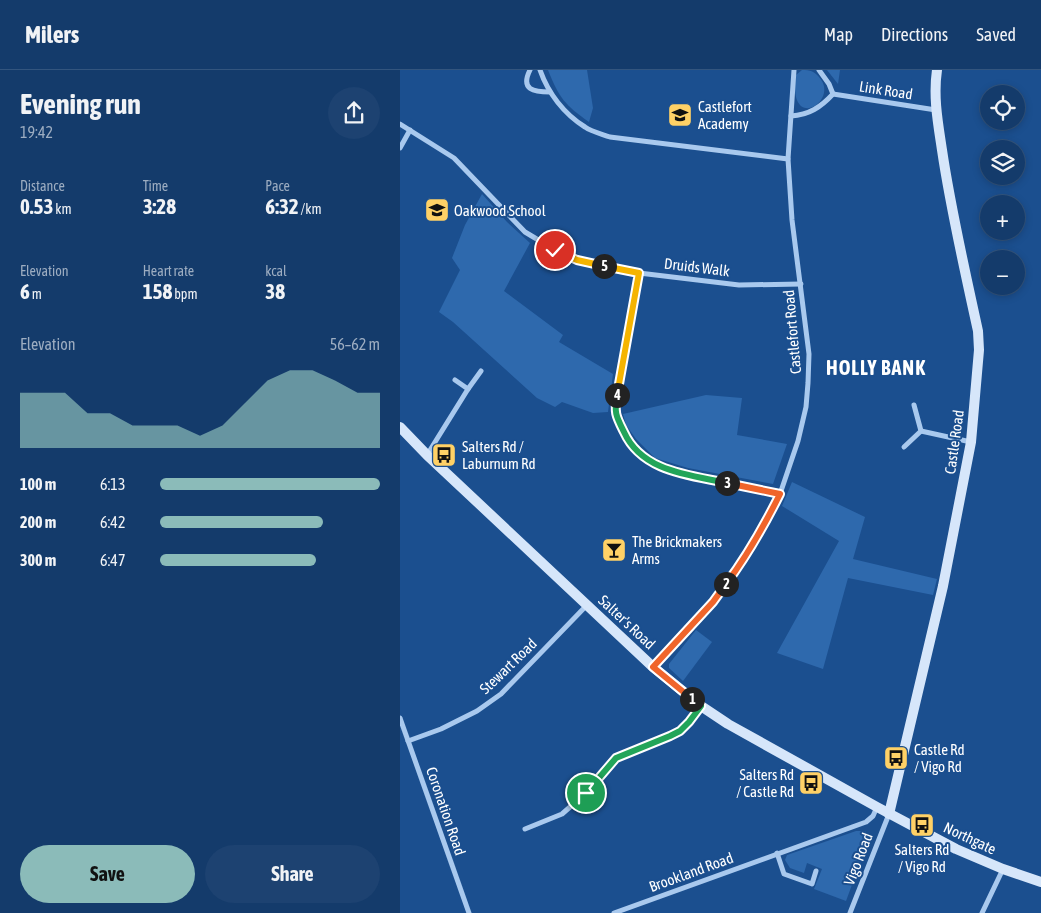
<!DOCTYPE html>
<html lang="en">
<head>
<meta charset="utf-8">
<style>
	:root { --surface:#143b6b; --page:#1d4271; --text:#f1f3f6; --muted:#9dadc1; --line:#33557e; --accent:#8bbbb9 }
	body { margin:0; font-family:"Asap Condensed",sans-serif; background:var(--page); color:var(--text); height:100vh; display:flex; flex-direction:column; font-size:19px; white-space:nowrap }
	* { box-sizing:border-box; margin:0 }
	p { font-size:16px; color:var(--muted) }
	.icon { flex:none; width:28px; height:28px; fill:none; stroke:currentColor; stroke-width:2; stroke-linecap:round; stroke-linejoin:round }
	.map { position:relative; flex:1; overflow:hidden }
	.sheet { display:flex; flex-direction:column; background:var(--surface); width:400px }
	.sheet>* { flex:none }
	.controls { position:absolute; left:580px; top:15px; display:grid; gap:10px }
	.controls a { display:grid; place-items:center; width:45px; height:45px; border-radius:50%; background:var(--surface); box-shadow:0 2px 8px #0003,0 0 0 1px var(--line); font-size:25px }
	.pin { position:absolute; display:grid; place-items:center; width:42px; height:42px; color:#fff; margin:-21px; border:2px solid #fff; border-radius:50%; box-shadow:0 1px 5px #0007 }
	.km { position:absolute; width:25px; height:25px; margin:-12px; border-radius:50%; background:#222; color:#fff; font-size:14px; line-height:25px; text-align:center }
	.round { display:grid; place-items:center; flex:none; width:52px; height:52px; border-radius:26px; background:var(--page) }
	.summary { display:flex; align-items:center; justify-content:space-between; height:85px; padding:0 20px }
	h1 { font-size:28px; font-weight:700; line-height:38px }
	.figures { display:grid; grid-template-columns:repeat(3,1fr); gap:8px; height:85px; padding:5px 20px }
	.figures div { display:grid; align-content:center }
	.figures b { font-size:21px; font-weight:700 }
	.figures small { font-size:14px; font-weight:400 }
	.figures p { font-size:14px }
	.chart { height:140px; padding:10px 20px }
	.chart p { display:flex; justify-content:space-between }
	.chart svg { width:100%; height:90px; margin-top:5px; fill:var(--accent); opacity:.7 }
	.button { display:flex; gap:10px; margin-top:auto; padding:10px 20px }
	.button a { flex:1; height:58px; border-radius:30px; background:var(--accent); color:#111; font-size:20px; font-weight:700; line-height:58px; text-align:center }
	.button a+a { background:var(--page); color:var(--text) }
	ul { padding:0 20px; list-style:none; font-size:16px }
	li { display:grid; grid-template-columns:80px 60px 1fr; align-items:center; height:38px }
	li i { height:12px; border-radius:6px; background:var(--accent) }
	header { display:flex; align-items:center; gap:30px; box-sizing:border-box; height:70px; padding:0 25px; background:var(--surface); border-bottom:1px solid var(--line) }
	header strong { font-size:24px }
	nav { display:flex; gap:28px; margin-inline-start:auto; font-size:18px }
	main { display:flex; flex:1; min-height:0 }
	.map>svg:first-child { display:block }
	.green { fill:#2e69ad }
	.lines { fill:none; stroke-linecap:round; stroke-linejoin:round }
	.street { stroke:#a9c9ee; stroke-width:5 }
	.secondary { stroke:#d6e6fa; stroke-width:10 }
	.split-1-casing { stroke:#fff; stroke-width:10 }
	.split-2-casing { stroke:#fff; stroke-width:10 }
	.split-3-casing { stroke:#fff; stroke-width:10 }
	.split-4-casing { stroke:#fff; stroke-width:10 }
	.split-5-casing { stroke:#fff; stroke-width:10 }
	.split-6-casing { stroke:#fff; stroke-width:10 }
	.split-1 { stroke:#22a559; stroke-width:6 }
	.split-2 { stroke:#f0652b; stroke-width:6 }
	.split-3 { stroke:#f0652b; stroke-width:6 }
	.split-4 { stroke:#22a559; stroke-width:6 }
	.split-5 { stroke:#f5b400; stroke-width:6 }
	.split-6 { stroke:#f5b400; stroke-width:6 }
	.labels { text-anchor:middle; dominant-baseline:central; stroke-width:4; stroke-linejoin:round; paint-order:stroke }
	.street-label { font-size:15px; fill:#fff; stroke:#1b4f8f }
	.poi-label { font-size:15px; fill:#fff; stroke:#1b4f8f; text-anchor:start }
	.district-label { font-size:20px; font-weight:bold; letter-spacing:1px; fill:#fff; stroke:#1b4f8f }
</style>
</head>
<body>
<header>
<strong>Milers</strong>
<nav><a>Map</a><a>Directions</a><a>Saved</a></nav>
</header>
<main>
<section class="sheet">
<div class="summary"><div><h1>Evening run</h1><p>19:42</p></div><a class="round"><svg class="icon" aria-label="share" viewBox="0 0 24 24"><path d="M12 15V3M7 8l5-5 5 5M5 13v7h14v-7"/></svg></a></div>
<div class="figures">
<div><p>Distance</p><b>0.53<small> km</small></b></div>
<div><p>Time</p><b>3:28</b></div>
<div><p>Pace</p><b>6:32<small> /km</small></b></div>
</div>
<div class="figures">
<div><p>Elevation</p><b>6<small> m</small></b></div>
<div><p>Heart rate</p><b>158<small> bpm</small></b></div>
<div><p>kcal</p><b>38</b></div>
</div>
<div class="chart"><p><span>Elevation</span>56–62 m</p>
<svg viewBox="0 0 160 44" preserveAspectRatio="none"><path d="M0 44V17L10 17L20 17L30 27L40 27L50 33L60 33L70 33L80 38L90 33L100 22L110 11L120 6L130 6L140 11L150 17L160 17V44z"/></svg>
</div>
<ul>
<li><b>100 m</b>6:13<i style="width:100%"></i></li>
<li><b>200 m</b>6:42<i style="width:74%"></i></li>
<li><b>300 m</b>6:47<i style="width:71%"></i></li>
</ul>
<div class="button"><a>Save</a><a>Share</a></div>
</section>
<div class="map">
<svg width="641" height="843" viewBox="0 0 641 843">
	<rect width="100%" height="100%" fill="#1b4f8f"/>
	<g class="green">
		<path d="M148 0H187L193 38 189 52C165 35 159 28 148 0Z"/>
		<path d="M402 0C410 0 414 1 419 7 441 31 387 64 396 5Z"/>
		<path d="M427 0H440L438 14Z"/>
		<path d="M82 124 107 152 130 173 104 221 163 265 159 272 213 304 208 342 193 343 162 332 155 337 137 328 53 252 39 242 60 200 52 188 65 155Z"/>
		<path d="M306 325 342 328 337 365 387 374 373 414 288 398 255 388 236 369 226 355 223 344Z"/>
		<path d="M392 412 465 447 453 489 537 509 533 525 448 508 423 599 377 583 439 471 382 436Z"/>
		<path d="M296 560 312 572 283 611 269 598V594Z"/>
		<path d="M456 761H465L470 766 446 831 414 819 422 799 407 793 404 803 390 798 385 790 387 785Z"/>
	</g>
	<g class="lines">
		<g class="street">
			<path d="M130 0C120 20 134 22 150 22"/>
			<path d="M140 0C148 23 164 44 185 57 192 62 202 64 210 67L388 89"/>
			<path d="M419 0 429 14 433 24"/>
			<path d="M433 24 536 40"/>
			<path d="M391 46C409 45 421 37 433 24"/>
			<path d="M0 54 54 88 125 162 155 180 177 189 239 203 339 215 401 214"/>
			<path d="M0 78 10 60"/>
			<path d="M239 203 215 341 226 368 245 389 269 401 380 424"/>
			<path d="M55 310 68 319"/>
			<path d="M521 361 571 372"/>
			<path d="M504 377 521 361 514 335"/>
			<path d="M27 385 68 319 81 301"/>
			<path d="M253 597 313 532 342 492 368 450 380 424 398 371 406 337 408 313 409 284 392 150 388 89 394 0"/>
			<path d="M0 648 69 843"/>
			<path d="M8 671 41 659 77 641 101 624 187 535"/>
			<path d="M125 759 162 744 186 723 216 688 270 667 289 652 300 636"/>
			<path d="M377 783 384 804 412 814 416 801"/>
			<path d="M214 843 466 752 473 746 477 737"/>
			<path d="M450 843 489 744"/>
			<path d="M582 843 603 799"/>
		</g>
		<g class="secondary">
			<path d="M0 357 27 385 253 597 301 636 328 654 477 737 556 779 603 799 641 812"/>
			<path d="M489 744 543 516 571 372 579 280 578 261C565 201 551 141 542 80 538 53 533 27 537 0"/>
		</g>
	</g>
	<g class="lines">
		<defs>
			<path id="split-1" d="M186 723 216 688 270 666 280 661 289 652 301 636 292 629"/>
			<path id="split-2" d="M292 629 253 597 313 532 326 514"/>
			<path id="split-3" d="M326 514C347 486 364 456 380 424L327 413"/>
			<path id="split-4" d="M217 325C214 343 216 346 224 362 242 402 290 405 327 413"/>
			<path id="split-5" d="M204 196 239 203 217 325"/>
			<path id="split-6" d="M155 180 177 190 204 196"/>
		</defs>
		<use href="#split-1" class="split-1-casing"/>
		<use href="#split-2" class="split-2-casing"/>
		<use href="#split-3" class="split-3-casing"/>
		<use href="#split-4" class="split-4-casing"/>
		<use href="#split-5" class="split-5-casing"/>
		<use href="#split-6" class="split-6-casing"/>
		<use href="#split-1" class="split-1"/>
		<use href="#split-2" class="split-2"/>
		<use href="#split-3" class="split-3"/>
		<use href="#split-4" class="split-4"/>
		<use href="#split-5" class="split-5"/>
		<use href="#split-6" class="split-6"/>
	</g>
	<defs>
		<symbol id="school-square" viewBox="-11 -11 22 22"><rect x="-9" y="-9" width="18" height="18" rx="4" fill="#ffd166" stroke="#1b4f8f"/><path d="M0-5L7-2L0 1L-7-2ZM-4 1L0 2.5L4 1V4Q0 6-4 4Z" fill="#111"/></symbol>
		<symbol id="bus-square" viewBox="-11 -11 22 22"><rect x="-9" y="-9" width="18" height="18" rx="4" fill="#ffd166" stroke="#1b4f8f"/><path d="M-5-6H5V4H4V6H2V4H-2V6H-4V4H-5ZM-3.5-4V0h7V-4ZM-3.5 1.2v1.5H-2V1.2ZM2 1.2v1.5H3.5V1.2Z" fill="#111"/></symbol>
		<symbol id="bar-square" viewBox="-11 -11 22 22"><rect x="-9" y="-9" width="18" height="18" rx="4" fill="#ffd166" stroke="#1b4f8f"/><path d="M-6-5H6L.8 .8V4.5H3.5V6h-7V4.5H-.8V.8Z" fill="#111"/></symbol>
	</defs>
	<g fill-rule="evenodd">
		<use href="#school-square" x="266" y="31" width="28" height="28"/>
		<use href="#school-square" x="23" y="126" width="28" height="28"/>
		<use href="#bus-square" x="30" y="371" width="28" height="28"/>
		<use href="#bar-square" x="200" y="466" width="28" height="28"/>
		<use href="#bus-square" x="482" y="674" width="28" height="28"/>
		<use href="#bus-square" x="397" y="699" width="28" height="28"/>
		<use href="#bus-square" x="508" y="741" width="28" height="28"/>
	</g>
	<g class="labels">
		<g class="street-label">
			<text transform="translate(486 20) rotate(9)">Link Road</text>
			<text transform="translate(297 197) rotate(7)">Druids Walk</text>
			<text transform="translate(392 262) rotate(-95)">Castlefort Road</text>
			<text transform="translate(554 372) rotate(-82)">Castle Road</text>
			<text transform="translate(227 552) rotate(43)">Salter's Road</text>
			<text transform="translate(108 596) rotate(-44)">Stewart Road</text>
			<text transform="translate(46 741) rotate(71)">Coronation Road</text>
			<text transform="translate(570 768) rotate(25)">Northgate</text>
			<text transform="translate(458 789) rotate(-69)">Vigo Road</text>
			<text transform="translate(291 802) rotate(-20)">Brookland Road</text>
		</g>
		<g class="poi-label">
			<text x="298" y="36">Castlefort<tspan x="298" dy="17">Academy</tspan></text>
			<text x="54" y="140">Oakwood School</text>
			<text x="62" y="376">Salters Rd /<tspan x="62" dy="17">Laburnum Rd</tspan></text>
			<text x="232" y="471">The Brickmakers<tspan x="232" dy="17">Arms</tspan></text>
			<text x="514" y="679">Castle Rd<tspan x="514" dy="17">/ Vigo Rd</tspan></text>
			<text x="394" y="704" text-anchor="end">Salters Rd<tspan x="394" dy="17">/ Castle Rd</tspan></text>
			<text x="522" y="779" text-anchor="middle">Salters Rd<tspan x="522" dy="17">/ Vigo Rd</tspan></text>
		</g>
		<g class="district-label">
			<text x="476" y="297">HOLLY BANK</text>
		</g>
	</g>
</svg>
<div class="controls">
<a><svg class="icon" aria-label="locate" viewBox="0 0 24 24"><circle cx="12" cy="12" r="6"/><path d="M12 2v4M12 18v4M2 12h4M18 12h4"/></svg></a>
<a><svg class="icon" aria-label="layers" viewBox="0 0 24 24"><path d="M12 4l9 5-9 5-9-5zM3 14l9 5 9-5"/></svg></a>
<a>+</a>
<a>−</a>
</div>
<div class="pin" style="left:186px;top:723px;background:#1e9e55"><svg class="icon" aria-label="arrive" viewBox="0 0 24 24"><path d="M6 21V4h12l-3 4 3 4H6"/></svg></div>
<div class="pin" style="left:155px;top:180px;background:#d93025"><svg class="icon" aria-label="check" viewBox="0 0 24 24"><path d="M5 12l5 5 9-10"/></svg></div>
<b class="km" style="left:292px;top:629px">1</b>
<b class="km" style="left:326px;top:514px">2</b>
<b class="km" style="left:327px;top:413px">3</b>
<b class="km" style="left:217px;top:325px">4</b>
<b class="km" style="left:204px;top:196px">5</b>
</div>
</main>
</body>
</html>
